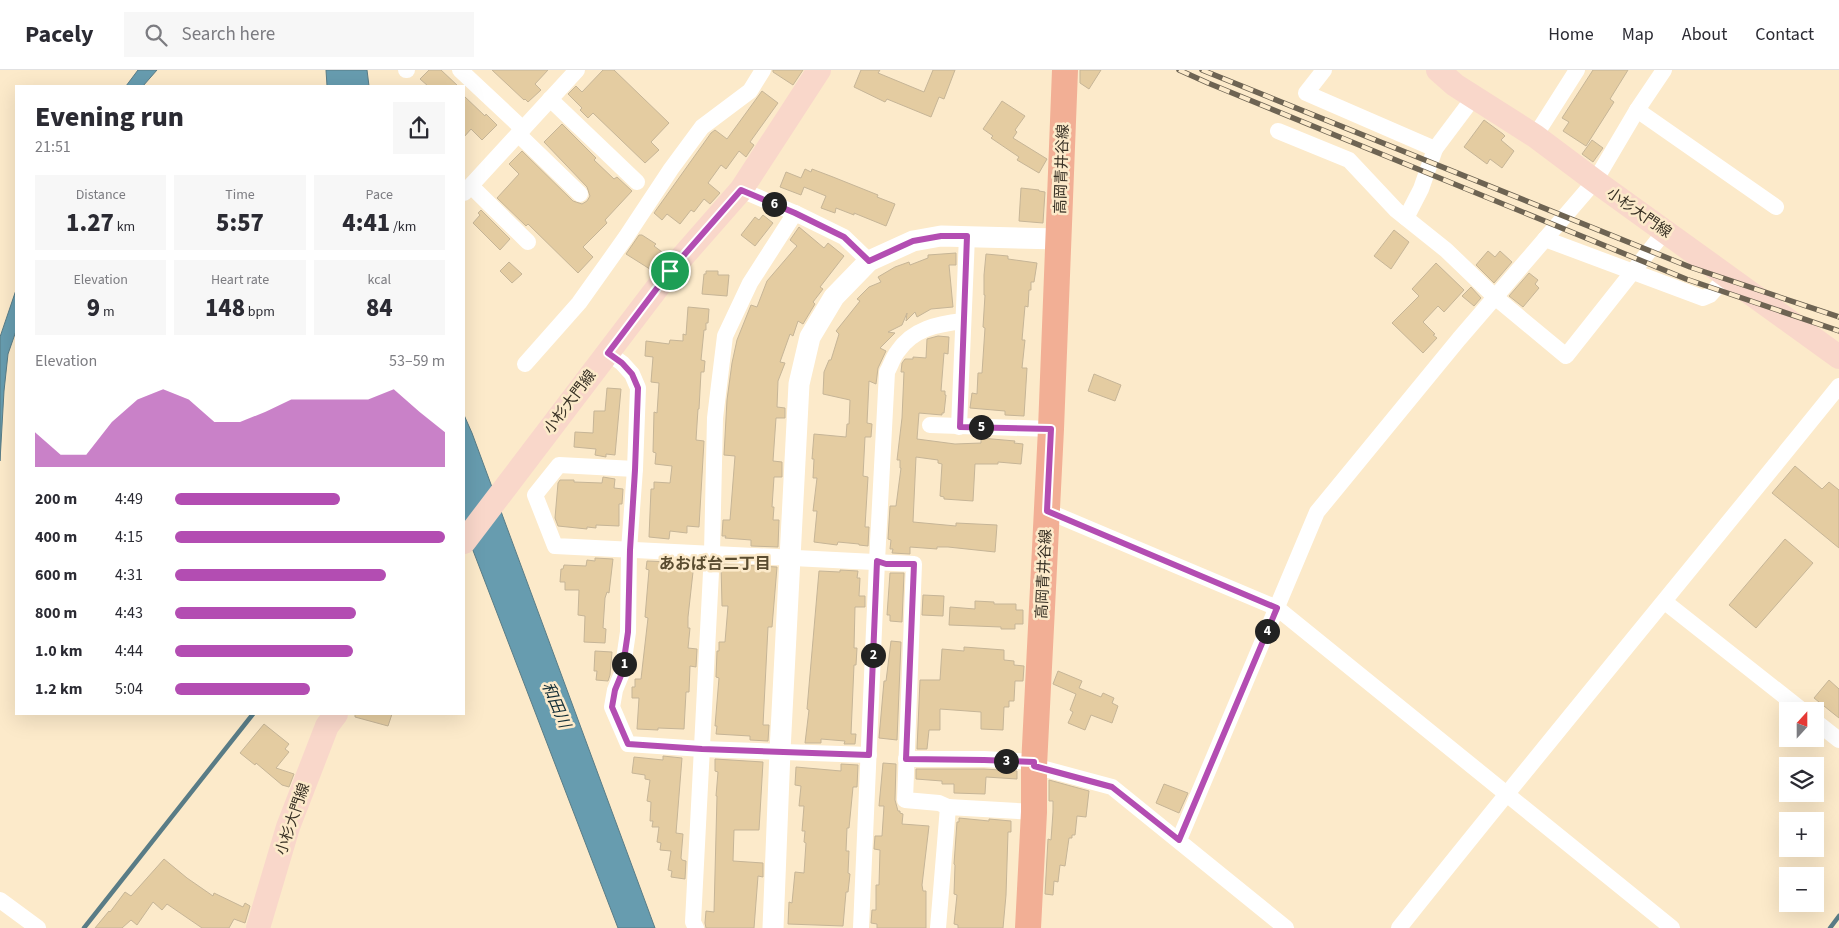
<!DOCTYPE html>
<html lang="en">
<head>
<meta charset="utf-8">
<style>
	:root { --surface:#fff; --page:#f7f7f7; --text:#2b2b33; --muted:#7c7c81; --line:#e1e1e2; --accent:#b34db2 }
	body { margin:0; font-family:"Source Sans 3","Noto Sans JP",sans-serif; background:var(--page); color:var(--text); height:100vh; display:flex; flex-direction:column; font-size:19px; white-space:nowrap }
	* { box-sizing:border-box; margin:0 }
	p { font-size:16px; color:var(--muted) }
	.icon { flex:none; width:28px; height:28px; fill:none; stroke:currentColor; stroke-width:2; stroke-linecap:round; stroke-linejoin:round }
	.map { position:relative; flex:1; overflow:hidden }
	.panel { position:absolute; left:15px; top:15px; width:450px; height:630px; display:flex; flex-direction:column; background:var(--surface); border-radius:0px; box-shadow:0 5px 20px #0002 }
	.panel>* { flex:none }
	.needle { width:32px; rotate:21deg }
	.buttons { position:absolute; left:1779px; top:632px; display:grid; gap:10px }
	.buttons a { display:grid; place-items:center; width:45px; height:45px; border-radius:0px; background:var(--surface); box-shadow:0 5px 20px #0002; font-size:25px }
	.pin { position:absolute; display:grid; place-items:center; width:42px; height:42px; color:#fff; margin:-21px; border:2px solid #fff; border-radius:50%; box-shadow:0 1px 5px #0007 }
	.km { position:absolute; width:25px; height:25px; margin:-12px; border-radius:50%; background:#222; color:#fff; font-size:14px; line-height:25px; text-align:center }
	.round { display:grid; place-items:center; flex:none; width:52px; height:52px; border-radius:0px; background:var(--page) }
	.head { display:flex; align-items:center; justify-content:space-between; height:85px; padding:0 20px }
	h1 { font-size:28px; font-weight:800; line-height:38px }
	.stats { display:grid; grid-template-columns:repeat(3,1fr); gap:8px; height:85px; padding:5px 20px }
	.stats div { display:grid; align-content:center; border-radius:0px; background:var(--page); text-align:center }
	.stats b { font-size:25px; font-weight:800 }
	.stats small { font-size:14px; font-weight:400 }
	.stats p { font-size:14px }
	.chart { height:140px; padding:10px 20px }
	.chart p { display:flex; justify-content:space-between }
	.chart svg { width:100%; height:90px; margin-top:5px; fill:var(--accent); opacity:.7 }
	ul { padding:0 20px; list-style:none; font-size:16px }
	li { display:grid; grid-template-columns:80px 60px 1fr; align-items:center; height:38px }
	li i { height:12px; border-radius:6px; background:var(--accent) }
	header { display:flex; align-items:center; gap:30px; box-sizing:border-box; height:70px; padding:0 25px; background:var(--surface); border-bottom:1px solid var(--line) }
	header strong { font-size:24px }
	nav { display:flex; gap:28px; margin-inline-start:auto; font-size:18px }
	.search { width:350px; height:45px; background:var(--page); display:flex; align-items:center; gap:12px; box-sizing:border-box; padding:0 18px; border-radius:0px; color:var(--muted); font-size:19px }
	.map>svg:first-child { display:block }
	.water { fill:#679caf; stroke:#597c86 }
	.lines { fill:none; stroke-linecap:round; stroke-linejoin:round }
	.stream { stroke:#597c86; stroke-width:4.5 }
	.building { fill:#e4cca1; stroke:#c6b597 }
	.minor { stroke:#fff; stroke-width:16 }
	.tertiary { stroke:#fff; stroke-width:21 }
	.secondary { stroke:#f9d7ca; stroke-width:24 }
	.primary { stroke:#f2af95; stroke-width:26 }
	.rail-casing { stroke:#6e6453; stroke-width:5.5 }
	.rail { stroke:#fceaca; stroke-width:4; stroke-dasharray:11; stroke-linecap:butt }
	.route-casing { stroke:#fff; stroke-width:10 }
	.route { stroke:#b34db2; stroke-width:6 }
	.labels { text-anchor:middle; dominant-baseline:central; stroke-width:5; stroke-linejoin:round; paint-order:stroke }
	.street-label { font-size:15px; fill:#383125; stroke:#fceaca }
	.neighbourhood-label { font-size:16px; font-weight:bold; fill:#5a4c30; stroke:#fceaca }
	.water-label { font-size:16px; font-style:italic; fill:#132e37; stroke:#fceaca }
</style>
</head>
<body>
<header>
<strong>Pacely</strong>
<div class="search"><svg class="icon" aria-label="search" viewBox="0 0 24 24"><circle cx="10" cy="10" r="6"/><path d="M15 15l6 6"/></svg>Search here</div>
<nav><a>Home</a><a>Map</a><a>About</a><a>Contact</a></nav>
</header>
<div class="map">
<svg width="1839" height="858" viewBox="0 0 1839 858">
	<rect width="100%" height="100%" fill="#fceaca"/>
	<g class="water">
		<path d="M138 0H157L143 16H126Z"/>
		<path d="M326 0H367L369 16H327Z"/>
		<path d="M16 220V261L8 284 4 321 0 391V267Z"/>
		<path d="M464 345 472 363 655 858H618L464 457Z"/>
	</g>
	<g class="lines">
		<g class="stream">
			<path d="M84 858 253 644"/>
			<path d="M1830 858 1839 846"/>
		</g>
	</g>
	<g class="building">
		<path d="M429 0H441L458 16H428L420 9Z"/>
		<path d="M492 0H548L535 14 541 20 528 32 525 29 524 30Z"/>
		<path d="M603 0H614L669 53 651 72 659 80 645 93 593 43 588 48 580 40 582 38 568 24 576 16 582 22Z"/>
		<path d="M773 0H803L793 15 773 2Z"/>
		<path d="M861 0H880L878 3 924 22 933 0H955L944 29 939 27 931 47 887 29 885 32 854 17Z"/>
		<path d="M1080 0H1101L1089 19 1080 13Z"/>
		<path d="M1593 0H1628L1610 29 1614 32 1586 76 1563 61 1569 52 1562 48Z"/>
		<path d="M762 21 778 33 750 72 754 75 746 87 739 81 726 99 721 95 708 113 720 123 710 134 704 129 694 142 691 140 680 154 667 144 662 150 654 143 711 63 715 60 727 69Z"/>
		<path d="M464 26 485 46 486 44 497 55 482 70 471 59 464 67Z"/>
		<path d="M1002 31 1025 46 1015 60 1017 62 1013 68 1047 89 1039 103 1017 90 1019 87 991 68 993 66 983 59Z"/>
		<path d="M1484 50 1503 64 1505 66 1501 70 1514 81 1502 98 1490 89 1487 94 1464 77Z"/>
		<path d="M562 54 596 88 594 90 614 109 617 107 632 121 605 150 607 153 583 177 593 187 578 203 528 154 526 156 497 128 519 104 509 94 522 81 573 131 582 134 587 131 590 126 587 117 544 72Z"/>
		<path d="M1592 70 1603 78 1593 92 1582 84Z"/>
		<path d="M805 99 811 102 812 99 833 107 878 125 877 127 895 134 886 156 854 143V145L836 138 835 143 821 138 826 126 804 117 801 125 780 117 786 102 801 108Z"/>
		<path d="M1021 118 1039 120V121L1045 122 1043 153 1019 151Z"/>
		<path d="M481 140 510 169 500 180 473 153 480 145 478 143Z"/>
		<path d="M763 145 773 153 755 176 741 165 755 147 759 150Z"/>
		<path d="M799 157 824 178 828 173 844 186 820 217 823 219 813 232 815 234 803 254 798 251 793 266 790 264 780 292 785 293 778 311 777 337 785 338V348H776L773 391 782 392V407H774L772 437H774L773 450H779L778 477 751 476V470L725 468 726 466H722L723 450H730L735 386 724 385 727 330 732 293 737 270 751 235 757 237 767 211 797 176 790 170Z"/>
		<path d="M1394 160 1409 172 1391 199 1374 186Z"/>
		<path d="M639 165H642L656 174 654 176 666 185 653 201 626 184Z"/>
		<path d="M1488 181 1495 187 1500 181 1512 192 1494 213 1476 195Z"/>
		<path d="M956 183V195H949L953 237 931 239 917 247 915 242 906 251 907 243 902 255 888 262 895 263 880 278 886 281 878 298 876 314 869 311 867 353 872 354 871 367H865L863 406 868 407 865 457H869L868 476 859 475V474L838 472 837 475 814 472 817 441H813L817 408H813L814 389H812L814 364 846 367 847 354H849L850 330 823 324 824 302 829 290H831L839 264 836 261 860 231 857 229 869 217 881 212 878 207 895 197 909 192 910 195 928 188V185Z"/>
		<path d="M986 184 1008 186V189L1037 193 1034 212H1031V220H1029L1028 237 1025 236 1022 270H1025L1022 298H1027L1024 346 1005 345V341L970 338 972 323 977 324 978 303H982L985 258 983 257 985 225H984V205Z"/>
		<path d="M509 192 522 204 512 213 500 201Z"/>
		<path d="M1436 193 1464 220 1444 242 1438 236 1423 252 1435 264 1433 265 1437 268 1423 283 1392 253 1419 226 1412 219Z"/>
		<path d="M706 201H718V205H729L727 226 702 224 704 204H706Z"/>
		<path d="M1529 203 1538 210 1535 214 1539 218 1523 237 1509 226Z"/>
		<path d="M1471 217 1481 228 1474 236 1462 226Z"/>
		<path d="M688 237 709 239 708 253H706V260H704L701 290 705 291 704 302H701L699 339H698L696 370 704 371 699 457 687 456V463L670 461 669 469 649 467 651 419H654V412L670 413 672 396 655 394 656 383 653 382 654 342 657 343 659 313 651 312 653 287 645 286 646 271 669 274 670 270 683 271V264L686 265Z"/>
		<path d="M938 266 949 267 948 284 944 283 941 321H945V325H946L944 343H942V345L919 343 917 369 955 374 981 373V368L1015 371 1014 373 1023 374 1021 394 998 392V394H975L973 431 944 429V427L940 426 942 394 938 393V390L916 387 913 452 956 456V453L997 455 995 482 948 477H937V479L910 477V484L892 483 893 479H890L891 470 888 469 890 436H896L901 398H900V390H897L902 348 904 302H901L902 293 905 289H913V287L926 288 927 269Z"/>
		<path d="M1094 304 1121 315 1115 331 1088 321Z"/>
		<path d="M607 318 621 319 615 385 606 384V387L595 385 596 379 574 377 575 362 593 363 594 341H605Z"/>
		<path d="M1795 396 1822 419 1829 412 1839 420V478L1772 423Z"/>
		<path d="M603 407 615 409 614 418 623 419 622 434H619V456L596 455V458L587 457V459L558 456 555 448 558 413 560 410H574V412L602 413Z"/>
		<path d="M1785 469 1813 493 1756 558 1729 535Z"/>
		<path d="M595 488 613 489 609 523 607 522 605 528 603 558 606 559 605 573 584 572 585 546 578 545 579 520H565V512H560L561 499H563L564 495 586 496 587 490 595 491Z"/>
		<path d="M647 491 694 493 688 547V558H690L688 578 697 579 696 597 690 596 689 622H686L684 659 658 658V660L637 659 639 628H632V617H635V609H641L648 548 645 547 649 500 646 499Z"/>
		<path d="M721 494 777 497 772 557H768L763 655H769L768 671 750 670V666L716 664 717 656H715L719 608 716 607 717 581H719V572H725L728 536H722Z"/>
		<path d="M840 500 858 501 857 508H860L859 526H865V537H855L854 578H857L856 595H854L851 664H856L855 674H844L845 671 821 669V673H805L809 640 807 639 819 501 840 502Z"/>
		<path d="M890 503H904L902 552 890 551V545H887Z"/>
		<path d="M923 525 944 526 943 546 922 545Z"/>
		<path d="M975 531 994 532V534H1016V540H1023V554H1015V559H1001V557L949 555 950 537 975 539Z"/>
		<path d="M891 571 901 572 897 670 879 668 884 611H886Z"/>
		<path d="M964 577 1004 580V590L1014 591V595L1024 596 1023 611H1015L1014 631H1009V637H1004L1003 660 981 659V642L940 639V660H929L927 679H917L920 610H940L942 579 964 581Z"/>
		<path d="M595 581 612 582 610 605 608 611 596 610 597 601H594Z"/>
		<path d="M1058 601 1082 611 1079 618 1101 627 1103 623 1114 628 1112 633 1118 636 1112 653 1091 645 1085 660 1068 653 1073 642 1070 640 1076 624 1053 614Z"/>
		<path d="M1829 610 1839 619V648L1814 628Z"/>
		<path d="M355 644H392L388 656 355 647Z"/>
		<path d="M264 654 289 674 285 679 289 682 276 698 294 704 289 717 282 715 256 693 255 695 240 683Z"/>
		<path d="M663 686 682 688 676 763 683 764 681 788 682 790 686 791 685 809 671 807 672 801 668 800 671 781 660 780 661 773 657 772 659 757H652L653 751H650L651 732 647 731 650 710 645 709V705L632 703 634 687 663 690Z"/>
		<path d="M715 689 763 692 759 760H734L733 791 763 793V807L758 806 754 858H706L705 853 706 841 714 842 717 726H716L718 702 715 701Z"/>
		<path d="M883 693 896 694 895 730 898 741H900V743L903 744 902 754 929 756 922 815 923 821H926V858H877V854L871 853 872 840H876V815H879L880 780 874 779 875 766H882L884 736H879Z"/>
		<path d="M841 694 858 695 857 717H853L849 758H847L846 781H849L848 803 850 804 848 822H846L843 856 788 854 789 832 792 833 795 802 804 803 806 773 804 772 805 761H802L804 736H799L801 716 795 715 796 697 841 701Z"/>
		<path d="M916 699H984L1017 701V709L986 707 985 724 954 723V714H942V711L916 709Z"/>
		<path d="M1049 710 1089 721 1086 747 1077 746 1075 765H1072V768H1069L1065 796 1060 795 1058 812 1054 811 1053 825 1045 824 1048 769 1051 770 1053 742V731H1049Z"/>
		<path d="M1164 714 1188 723 1179 743 1156 733Z"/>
		<path d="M959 748 989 751V749L1011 751V762H1008L1006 825 1003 858H958V855L954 854 957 825 954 824 955 795 954 794 957 752H959Z"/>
		<path d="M164 789 187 808 213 826 214 823 243 837 245 833 250 836 245 853 234 849 229 858H202L167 834 162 840 153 832 137 855 131 850 122 858H95L109 841 110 842 125 822 131 826Z"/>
	</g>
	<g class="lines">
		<g class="minor">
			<path d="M406 0H407"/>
			<path d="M460 0 523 59"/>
			<path d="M1324 0 1306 23 1435 79 1474 27"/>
			<path d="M550 29 637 112"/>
			<path d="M1637 40 1776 137"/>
			<path d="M1278 61 1349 90 1396 140 1446 180 1495 227 1566 286 1665 161"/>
			<path d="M518 64 580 124"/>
			<path d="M1535 66 1577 0"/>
			<path d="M471 116 528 172"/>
			<path d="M741 120 795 143 844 167 869 191"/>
			<path d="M464 123 577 0"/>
			<path d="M1406 148 1421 119 1435 79"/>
			<path d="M1545 169 1703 228 1710 225 1727 206"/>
			<path d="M608 283 622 293 632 304 638 318 635 399 629 480 628 562 622 603 615 620 612 637 628 674 702 679 869 685"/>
			<path d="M525 294 579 233 626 167 671 99 702 57 750 21 763 0"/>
			<path d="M930 355 1051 359"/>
			<path d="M959 357 967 166"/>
			<path d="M635 399 559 395 535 425 555 476 914 494 905 730 939 733 948 737"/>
			<path d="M1047 441 1277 538 1672 858"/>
			<path d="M1665 532 1803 641"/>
			<path d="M1815 651 1839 670"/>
			<path d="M906 689H984L1034 692"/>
			<path d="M1034 696 1112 717 1286 858"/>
			<path d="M1179 770 1317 442 1459 269 1595 111 1637 40 1664 0"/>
			<path d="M0 830 38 858"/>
			<path d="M696 858 693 852 712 483 715 348 725 266 750 213 795 143"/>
			<path d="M861 858 877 491 887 302C891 295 893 287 898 281 913 259 937 254 963 251"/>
			<path d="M938 858 948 737 1034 742"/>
			<path d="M1399 858C1544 676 1693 497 1839 316"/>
		</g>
		<path class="tertiary" d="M773 858 780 681 799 314 810 267 834 227 869 191 913 171 941 166 1059 169"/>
		<g class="secondary">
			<path d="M1438 0 1455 15 1535 66 1595 111 1839 287"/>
			<path d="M464 472 670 201 741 120 819 0"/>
			<path d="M258 858 288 757 327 656 336 644"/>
		</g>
		<path class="primary" d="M1028 858 1034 742V696L1051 359 1065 0"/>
		<defs>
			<g id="rail">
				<path d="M1179 0 1208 13 1686 209 1839 261"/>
				<path d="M1202 0 1690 197 1839 247"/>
			</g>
		</defs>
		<use href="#rail" class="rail-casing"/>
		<use href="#rail" class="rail"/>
	</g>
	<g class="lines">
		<defs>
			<path id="route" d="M741 120 795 143 844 167 869 191 913 171 941 166H967L960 357 1051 359 1047 441 1277 538 1179 770 1112 717 1034 696V692L984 690 906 689 914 494H886L877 491 869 685 702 679 628 674 612 637 615 620 622 603 628 562 630 480 635 400 638 318 632 304 622 293 608 283 670 201Z"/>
		</defs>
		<use href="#route" class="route-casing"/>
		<use href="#route" class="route"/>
	</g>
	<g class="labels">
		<g class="street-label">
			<text transform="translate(1062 99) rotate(-88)">高岡青井谷線</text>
			<text transform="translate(1639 143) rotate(35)">小杉大門線</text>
			<text transform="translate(570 332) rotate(-53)">小杉大門線</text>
			<text transform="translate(1044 504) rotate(-87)">高岡青井谷線</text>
			<text transform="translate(293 749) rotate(-71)">小杉大門線</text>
		</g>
		<g class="neighbourhood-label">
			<text x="715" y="494">あおば台二丁目</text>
		</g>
		<g class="water-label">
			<text transform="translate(556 635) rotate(67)">和田川</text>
		</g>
	</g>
</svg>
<div class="buttons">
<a><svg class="needle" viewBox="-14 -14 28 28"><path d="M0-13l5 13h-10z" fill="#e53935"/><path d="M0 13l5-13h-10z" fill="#7c7c81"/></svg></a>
<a><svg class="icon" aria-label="layers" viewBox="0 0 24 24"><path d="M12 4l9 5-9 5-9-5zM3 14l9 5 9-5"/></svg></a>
<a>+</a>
<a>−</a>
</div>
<div class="pin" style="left:670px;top:201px;background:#1e9e55"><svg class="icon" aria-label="arrive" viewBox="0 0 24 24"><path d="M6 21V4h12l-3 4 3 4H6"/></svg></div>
<b class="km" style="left:624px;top:594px">1</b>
<b class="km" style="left:873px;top:585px">2</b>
<b class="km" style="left:1006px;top:691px">3</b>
<b class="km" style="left:1267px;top:561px">4</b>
<b class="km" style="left:981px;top:357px">5</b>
<b class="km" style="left:774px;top:134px">6</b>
<section class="panel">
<div class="head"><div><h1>Evening run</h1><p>21:51</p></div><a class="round"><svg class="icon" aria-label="share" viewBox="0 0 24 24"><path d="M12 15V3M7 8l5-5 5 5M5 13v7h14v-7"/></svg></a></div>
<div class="stats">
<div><p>Distance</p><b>1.27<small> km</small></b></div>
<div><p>Time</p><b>5:57</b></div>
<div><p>Pace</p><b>4:41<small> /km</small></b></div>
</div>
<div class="stats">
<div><p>Elevation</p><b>9<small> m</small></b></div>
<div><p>Heart rate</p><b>148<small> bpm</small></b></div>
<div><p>kcal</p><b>84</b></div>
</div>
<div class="chart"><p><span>Elevation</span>53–59 m</p>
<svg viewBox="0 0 160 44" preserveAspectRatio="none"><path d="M0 44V27L10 38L20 38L30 22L40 11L50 6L60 11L70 22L80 22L90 17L100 11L110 11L120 11L130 11L140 6L150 17L160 27V44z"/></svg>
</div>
<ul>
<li><b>200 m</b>4:49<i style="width:61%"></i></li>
<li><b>400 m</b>4:15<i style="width:100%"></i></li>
<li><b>600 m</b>4:31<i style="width:78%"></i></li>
<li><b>800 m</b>4:43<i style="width:67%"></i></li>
<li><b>1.0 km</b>4:44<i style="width:66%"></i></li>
<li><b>1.2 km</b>5:04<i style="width:50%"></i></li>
</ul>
</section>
</div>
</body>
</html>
